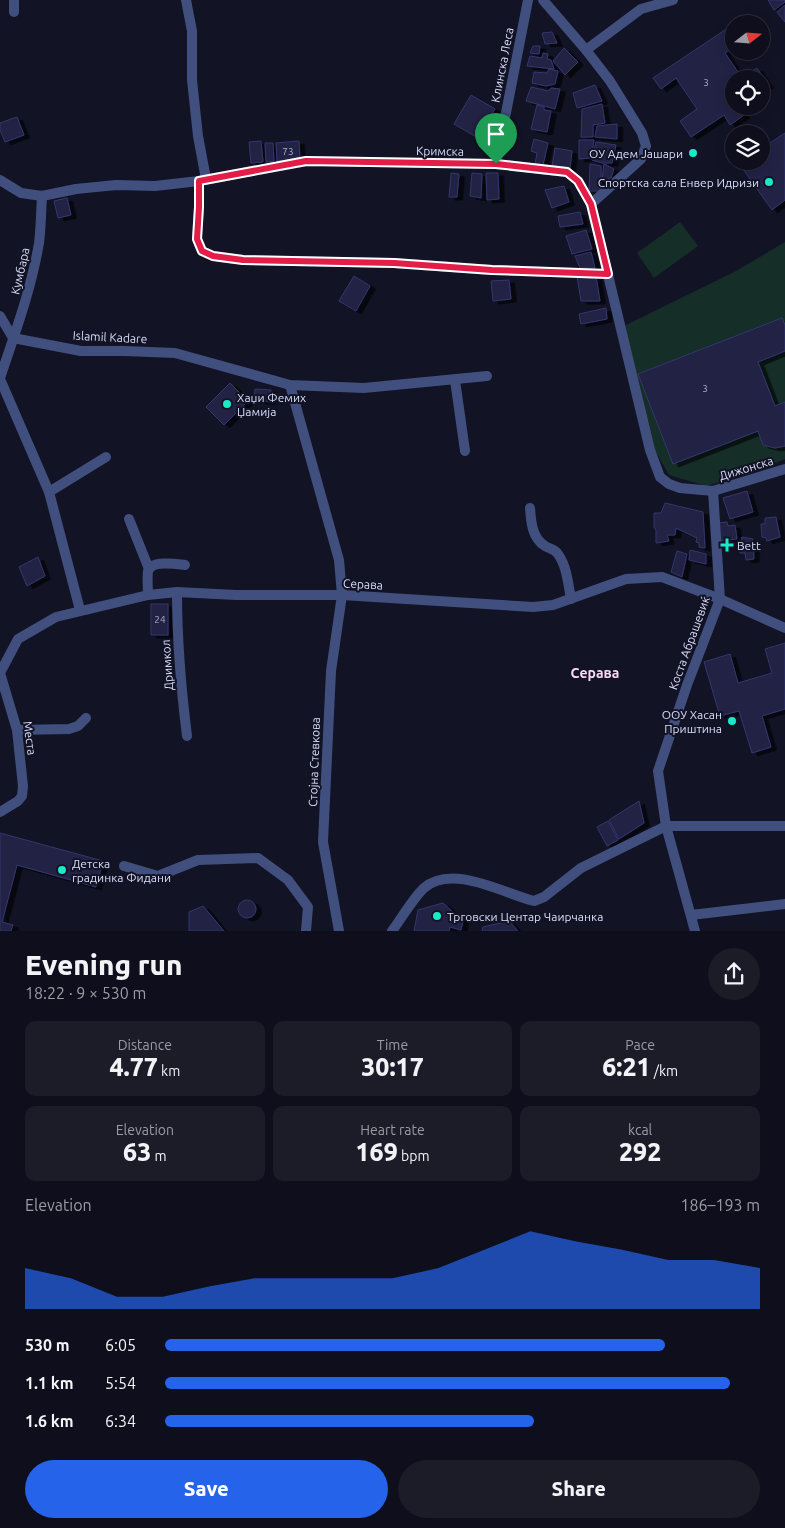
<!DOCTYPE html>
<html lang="en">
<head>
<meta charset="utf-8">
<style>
	:root { --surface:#0e0e1c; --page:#1c1c29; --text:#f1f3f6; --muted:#9b9ca3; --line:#2e2e3b; --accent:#2563eb }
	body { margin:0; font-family:Ubuntu,sans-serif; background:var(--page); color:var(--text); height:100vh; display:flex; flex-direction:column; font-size:19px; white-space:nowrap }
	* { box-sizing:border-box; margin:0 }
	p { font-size:16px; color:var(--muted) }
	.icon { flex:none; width:28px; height:28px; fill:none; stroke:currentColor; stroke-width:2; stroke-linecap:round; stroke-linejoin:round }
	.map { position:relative; height:931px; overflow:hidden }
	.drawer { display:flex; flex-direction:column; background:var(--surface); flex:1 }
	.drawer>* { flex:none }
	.needle { width:32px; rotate:73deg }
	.controls { position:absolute; left:725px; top:15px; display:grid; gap:10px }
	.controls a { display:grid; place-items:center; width:45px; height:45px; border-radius:50%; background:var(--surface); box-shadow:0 2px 12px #0003,0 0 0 1px var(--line); font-size:25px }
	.pin { position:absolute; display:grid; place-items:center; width:42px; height:42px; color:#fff; margin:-51px -21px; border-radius:50% 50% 50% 0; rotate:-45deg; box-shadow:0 0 5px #0007 }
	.pin .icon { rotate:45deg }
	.round { display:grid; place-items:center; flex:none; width:52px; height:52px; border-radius:26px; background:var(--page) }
	.overview { display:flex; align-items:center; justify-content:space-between; height:85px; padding:0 25px }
	h1 { font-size:28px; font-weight:800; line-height:38px }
	.figures { display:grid; grid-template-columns:repeat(3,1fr); gap:8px; height:85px; padding:5px 25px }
	.figures div { display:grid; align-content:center; border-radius:10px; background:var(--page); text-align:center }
	.figures b { font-size:25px; font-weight:800 }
	.figures small { font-size:14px; font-weight:400 }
	.figures p { font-size:14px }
	.chart { height:140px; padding:10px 25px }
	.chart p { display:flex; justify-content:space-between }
	.chart svg { width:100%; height:90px; margin-top:5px; fill:var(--accent); opacity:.7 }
	.action { display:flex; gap:10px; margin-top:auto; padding:10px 25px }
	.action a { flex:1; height:58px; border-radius:30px; background:var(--accent); color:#fff; font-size:20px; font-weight:800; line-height:58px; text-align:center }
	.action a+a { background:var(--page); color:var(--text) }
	ul { padding:0 25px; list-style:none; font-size:16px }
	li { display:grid; grid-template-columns:80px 60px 1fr; align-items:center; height:38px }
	li i { height:12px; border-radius:6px; background:var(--accent) }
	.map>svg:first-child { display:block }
	.green { fill:#152e27 }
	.building { fill:#202144; stroke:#34376e; filter:url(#shadow) }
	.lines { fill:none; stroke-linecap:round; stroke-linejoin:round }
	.street { stroke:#414f7f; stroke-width:10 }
	.route-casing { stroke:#fff; stroke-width:10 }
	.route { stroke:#e11d48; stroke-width:6 }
	.poi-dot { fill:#19e8c9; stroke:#121325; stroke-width:2 }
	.labels { text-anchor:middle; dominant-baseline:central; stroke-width:4; stroke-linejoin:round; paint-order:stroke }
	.number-label { font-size:10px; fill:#abafcd }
	.street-label { font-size:12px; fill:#d9defb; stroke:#121325 }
	.poi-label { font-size:12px; fill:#d9defb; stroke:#121325; text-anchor:start }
	.neighbourhood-label { font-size:14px; font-weight:bold; fill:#fbdbf8; stroke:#121325 }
</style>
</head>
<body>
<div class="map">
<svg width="785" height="931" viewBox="0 0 785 931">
	<defs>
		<filter id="shadow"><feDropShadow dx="5.5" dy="3" stdDeviation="0" flood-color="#0009"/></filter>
	</defs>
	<rect width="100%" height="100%" fill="#121325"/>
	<g class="green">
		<path d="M680 222 698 246 654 278 637 253Z"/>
		<path d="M785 242V459L752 473 706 486 669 475 654 449 624 326 736 271Z"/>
	</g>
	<g class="building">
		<path d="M768 0H785V2L774 10Z"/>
		<path d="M785 5V22L777 12Z"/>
		<path d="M728 28 734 36V47L725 53 742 78 757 68 768 85 761 89V79H734V106H739L744 115 730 125 724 115 691 137 680 121 697 109 676 78 661 89 653 78Z"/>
		<path d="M552 32 557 43 545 44 542 33Z"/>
		<path d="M533 46H540L539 54 530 53Z"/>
		<path d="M564 48 578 62 565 75 553 61Z"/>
		<path d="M543 53 548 54 547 59 551 60 554 69 527 66 530 56 542 58Z"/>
		<path d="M549 69 558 71 555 84 546 86 532 83 534 72 547 73Z"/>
		<path d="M595 85 602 101 577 108 573 93Z"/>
		<path d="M531 87 548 91 551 88 560 89 555 109 526 101Z"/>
		<path d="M471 95 495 109 478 138 454 124Z"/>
		<path d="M602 104 605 123 593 125V137H581L582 109Z"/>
		<path d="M537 105 544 107V110L551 111 547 132 531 129Z"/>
		<path d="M17 117 24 135 5 142 0 130V123Z"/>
		<path d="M617 124V139L595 137 597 126Z"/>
		<path d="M785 133V200L772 210 740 165 745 161H761V149Z"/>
		<path d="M534 139 548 143 543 165 535 164 537 153 531 151Z"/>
		<path d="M579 140H594L591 158 579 159Z"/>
		<path d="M261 141 263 162 251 163 249 142Z"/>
		<path d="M299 141 300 159 277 161 276 143Z"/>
		<path d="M596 142 616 145 612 163H602L592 160Z"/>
		<path d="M265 143H273L274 161 266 162Z"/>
		<path d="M555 148 572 151 570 169 552 167Z"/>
		<path d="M590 164 601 166V191H589Z"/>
		<path d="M604 164 614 169 611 178H609L606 181 602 180Z"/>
		<path d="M451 173 459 174 457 197H449Z"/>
		<path d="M472 173 482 174 481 198 470 196Z"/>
		<path d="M486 173H498L499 199 487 200Z"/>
		<path d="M564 186 569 202 552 208 545 190Z"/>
		<path d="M67 198 71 215 58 218 54 201Z"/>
		<path d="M580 212 583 224 560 227 558 216Z"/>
		<path d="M586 230 592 249 572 254 566 236Z"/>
		<path d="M591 252 595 268H580L575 256Z"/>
		<path d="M354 276 370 286 356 311 339 301Z"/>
		<path d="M577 276H596L600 301H581Z"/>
		<path d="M509 280 511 299 493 301 491 281Z"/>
		<path d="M606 308 607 319 581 324 579 314Z"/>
		<path d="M782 318 785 325V351L758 362 775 406 785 402V446L775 448 763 445 758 431 673 464 638 374Z"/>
		<path d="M230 383 248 401 224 425 206 407Z"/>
		<path d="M255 389 271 390V402L254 400Z"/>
		<path d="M747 491 753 512 730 519 723 498Z"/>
		<path d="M665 503 703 512 705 548 699 547V543L696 542 697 538 676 528 675 535H667L669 541 656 543V530L654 527V513H661Z"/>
		<path d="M776 517 780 537 767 541 766 538 762 537 761 524H765V518Z"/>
		<path d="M727 522 728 526 735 525 737 539 719 541 717 523Z"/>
		<path d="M742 537 753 539 754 559 746 560 745 553H740Z"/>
		<path d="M690 550 706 554V564L689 560Z"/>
		<path d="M677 551 687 554 682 577 671 572Z"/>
		<path d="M38 557 45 576 27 586 19 567Z"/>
		<rect x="151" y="604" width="17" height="31"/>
		<path d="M785 643V709L762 716 771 747 752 753 739 711 720 716 704 662 730 654 738 683 772 673 765 649Z"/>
		<path d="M639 801 644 823 619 839 609 820Z"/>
		<path d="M608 821 618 840 607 846 597 827Z"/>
		<path d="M0 833 103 861 96 887 17 865 2 922 13 925 11 931H0Z"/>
		<circle cx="247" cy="909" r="9"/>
		<path d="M443 903 463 921 461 930 450 927 449 931H414L418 910Z"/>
		<path d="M203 906 224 931H189V912Z"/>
		<path d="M509 921 518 931H482L483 927Z"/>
	</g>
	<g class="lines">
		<g class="street">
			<path d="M14 0V12"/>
			<path d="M186 0 192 31V80L198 136 206 179"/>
			<path d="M543 0 586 50"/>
			<path d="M496 164 528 0"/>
			<path d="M0 180 21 193 42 196 76 189 116 185 155 186 199 181 307 161 496 164 567 172 578 181 591 204 650 450 660 477 669 484 680 488 713 491 785 469"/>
			<path d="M199 181V207L197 239 202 251 213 256 243 260 394 263 492 270 608 274"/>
			<path d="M591 204 641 159 646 146 642 133 610 81 586 50 641 9 673 0"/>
			<path d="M0 316 13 338"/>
			<path d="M13 338 81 351H124L175 353 290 385 364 388 487 376"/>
			<path d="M0 378C15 333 31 290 39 243 41 228 41 211 42 196"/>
			<path d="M0 379 49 492 80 610"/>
			<path d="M455 380 465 451"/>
			<path d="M290 385 339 560 342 595 331 671 323 842 339 931"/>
			<path d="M49 492 106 457"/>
			<path d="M530 508C531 522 532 538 545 546 550 549 555 549 558 554 567 567 568 583 571 599"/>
			<path d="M129 519 149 569"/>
			<path d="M177 592C177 640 181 688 187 736"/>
			<path d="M148 595C148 588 147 578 148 571 151 560 177 564 185 565"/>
			<path d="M17 730 69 729 78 726 86 718"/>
			<path d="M0 812 18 801 22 796 23 786 17 730 0 673 18 639 56 617 148 595 177 592 236 595H342L533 607 553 605 626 579 662 577 720 599 785 628"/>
			<path d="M124 866 158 876 198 860 258 858 288 880 308 907 306 931"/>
			<path d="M691 915 785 904"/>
			<path d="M392 931C401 919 414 897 424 888 452 863 505 894 534 901L544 897 581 868 666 826H785"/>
			<path d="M695 931 666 826 658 771 687 685 720 599 713 491"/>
		</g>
	</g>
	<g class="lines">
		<defs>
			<path id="route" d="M306 161 496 164 567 172 578 181 591 204 608 274 492 270 394 263 243 260 213 256 202 251 197 239 199 207V181Z"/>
		</defs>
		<use href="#route" class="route-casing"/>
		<use href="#route" class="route"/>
	</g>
	<g class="poi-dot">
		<circle cx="693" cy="153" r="5"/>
		<circle cx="769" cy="182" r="5"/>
		<circle cx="227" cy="404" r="5"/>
		<path d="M724.5 537.5h5v5h5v5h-5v5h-5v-5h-5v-5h5z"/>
		<circle cx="732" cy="721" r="5"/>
		<circle cx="62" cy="870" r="5"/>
		<circle cx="437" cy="916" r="5"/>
	</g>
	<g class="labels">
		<g class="number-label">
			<text x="706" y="82">3</text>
			<text x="288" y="151">73</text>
			<text x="705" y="388">3</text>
			<text x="160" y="619">24</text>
		</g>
		<g class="street-label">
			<text transform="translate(502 65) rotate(-79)">Клинска Леса</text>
			<text transform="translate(440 151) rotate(1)">Кримска</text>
			<text transform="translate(20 271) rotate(-77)">Кумбара</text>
			<text transform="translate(110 337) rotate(3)">Islamil Kadare</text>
			<text transform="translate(746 468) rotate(-17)">Дижонска</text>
			<text transform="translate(363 584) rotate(3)">Серава</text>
			<text transform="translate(689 643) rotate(-70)">Коста Абрашевиќ</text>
			<text transform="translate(167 665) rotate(-94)">Дримкол</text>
			<text transform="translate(30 738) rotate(82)">Места</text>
			<text transform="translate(314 762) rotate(-88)">Стојна Стевкова</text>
		</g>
		<g class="poi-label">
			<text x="683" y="153" text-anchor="end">ОУ Адем Јашари</text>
			<text x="759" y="182" text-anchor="end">Спортска сала Енвер Идризи</text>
			<text x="237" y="397">Хаџи Фемих<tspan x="237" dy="14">Џамија</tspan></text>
			<text x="737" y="545">Bett</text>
			<text x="722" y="714" text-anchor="end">ООУ Хасан<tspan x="722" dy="14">Приштина</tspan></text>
			<text x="72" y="863">Детска<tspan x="72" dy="14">градинка Фидани</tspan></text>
			<text x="447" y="916">Трговски Центар Чаирчанка</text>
		</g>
		<g class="neighbourhood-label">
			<text x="595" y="673">Серава</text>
		</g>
	</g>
</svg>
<div class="controls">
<a><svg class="needle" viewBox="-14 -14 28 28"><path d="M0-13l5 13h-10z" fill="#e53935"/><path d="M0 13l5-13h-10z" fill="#9b9ca3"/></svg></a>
<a><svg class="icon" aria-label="locate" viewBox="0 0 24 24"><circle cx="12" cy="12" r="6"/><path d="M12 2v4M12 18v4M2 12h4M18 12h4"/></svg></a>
<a><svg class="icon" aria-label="layers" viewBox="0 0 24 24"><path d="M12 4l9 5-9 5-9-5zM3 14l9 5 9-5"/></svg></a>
</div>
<div class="pin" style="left:496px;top:164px;background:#1e9e55"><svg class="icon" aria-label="arrive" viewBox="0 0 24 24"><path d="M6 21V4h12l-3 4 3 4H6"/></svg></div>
</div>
<section class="drawer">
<div class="overview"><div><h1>Evening run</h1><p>18:22 · 9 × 530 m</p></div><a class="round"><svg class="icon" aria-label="share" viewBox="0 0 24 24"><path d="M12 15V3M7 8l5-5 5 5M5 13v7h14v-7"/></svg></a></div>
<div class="figures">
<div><p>Distance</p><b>4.77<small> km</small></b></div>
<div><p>Time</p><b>30:17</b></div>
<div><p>Pace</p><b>6:21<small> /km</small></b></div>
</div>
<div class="figures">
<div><p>Elevation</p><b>63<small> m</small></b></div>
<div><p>Heart rate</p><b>169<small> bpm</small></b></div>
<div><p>kcal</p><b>292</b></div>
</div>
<div class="chart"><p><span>Elevation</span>186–193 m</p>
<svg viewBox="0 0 160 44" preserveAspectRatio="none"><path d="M0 44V24L10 29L20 38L30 38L40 33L50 29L60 29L70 29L80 29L90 24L100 15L110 6L120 11L130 15L140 20L150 20L160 24V44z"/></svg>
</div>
<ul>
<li><b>530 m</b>6:05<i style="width:84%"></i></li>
<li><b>1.1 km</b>5:54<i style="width:95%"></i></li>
<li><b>1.6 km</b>6:34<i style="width:62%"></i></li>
</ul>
<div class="action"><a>Save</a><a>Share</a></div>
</section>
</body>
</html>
